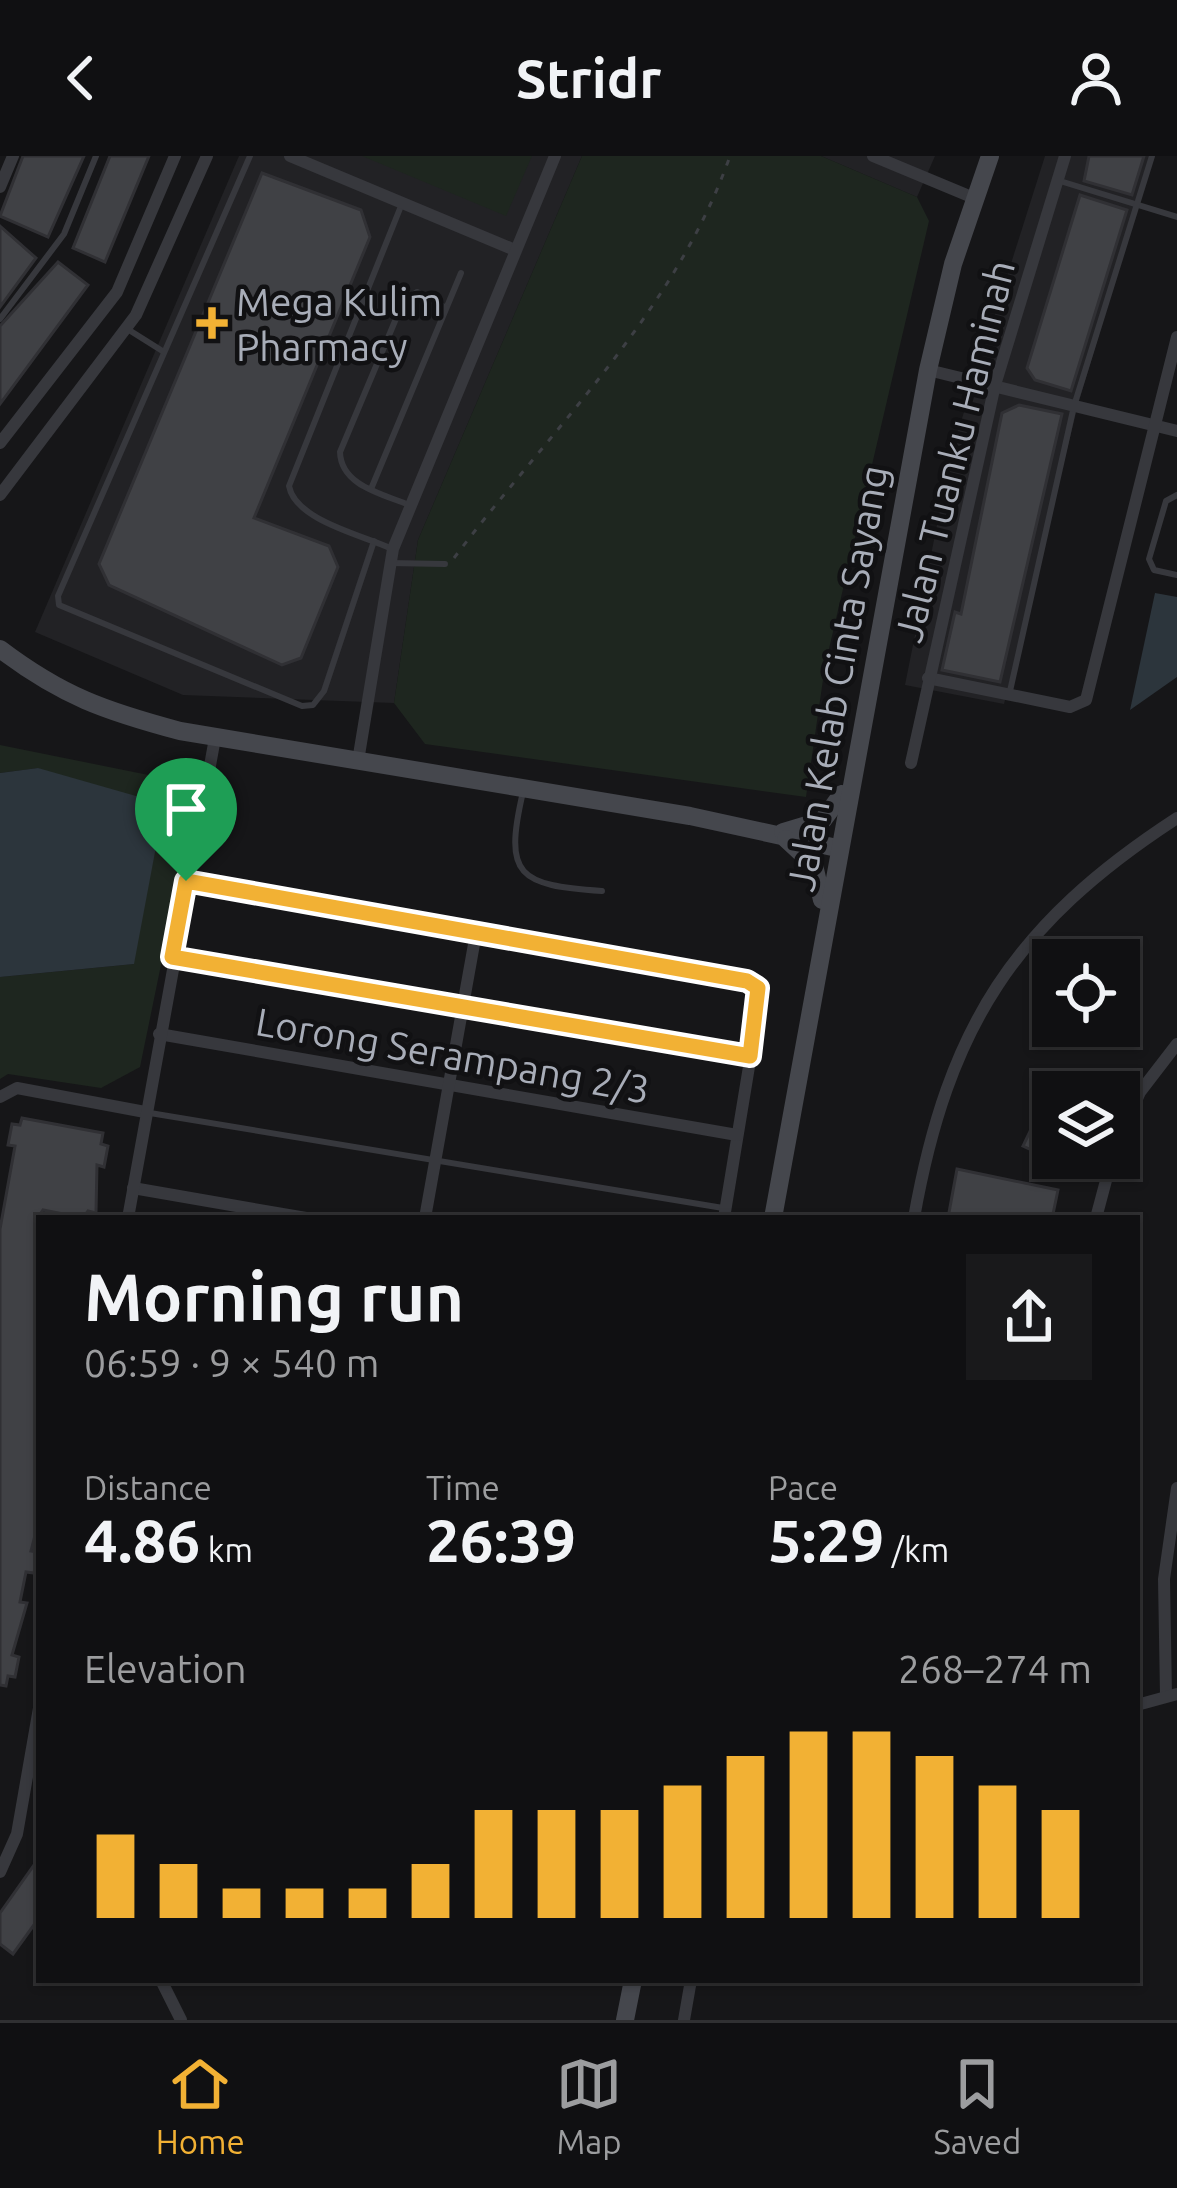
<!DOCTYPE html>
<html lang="en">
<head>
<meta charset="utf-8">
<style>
	:root { --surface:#101012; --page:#19191b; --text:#f1f3f6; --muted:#9c9d9f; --line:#303032; --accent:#f2b134 }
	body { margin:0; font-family:Ubuntu,sans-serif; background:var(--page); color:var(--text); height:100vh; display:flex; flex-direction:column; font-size:45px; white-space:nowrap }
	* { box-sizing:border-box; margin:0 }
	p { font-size:39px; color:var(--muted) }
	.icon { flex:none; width:66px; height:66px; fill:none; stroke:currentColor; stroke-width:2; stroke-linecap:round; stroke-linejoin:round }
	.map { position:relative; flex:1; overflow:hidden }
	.panel { position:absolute; left:36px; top:1059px; width:1104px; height:768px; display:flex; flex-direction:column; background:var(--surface); border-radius:0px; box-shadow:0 3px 9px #0004,0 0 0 3px var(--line) }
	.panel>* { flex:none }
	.tools { position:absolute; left:1032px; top:783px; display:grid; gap:24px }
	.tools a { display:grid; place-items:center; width:108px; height:108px; border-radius:0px; background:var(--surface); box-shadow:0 3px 9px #0004,0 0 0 3px var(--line); font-size:60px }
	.pin { position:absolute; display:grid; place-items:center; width:102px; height:102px; color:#fff; margin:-123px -51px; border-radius:50% 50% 50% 0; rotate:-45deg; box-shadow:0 0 12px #0007 }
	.pin .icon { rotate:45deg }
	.round { display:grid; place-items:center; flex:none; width:126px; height:126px; border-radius:0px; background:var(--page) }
	.head { display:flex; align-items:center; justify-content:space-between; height:204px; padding:0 48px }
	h1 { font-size:66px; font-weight:600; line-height:90px }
	.figures { display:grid; grid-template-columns:repeat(3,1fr); gap:18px; height:204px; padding:12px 48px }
	.figures div { display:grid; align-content:center }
	.figures b { font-size:60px; font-weight:600 }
	.figures small { font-size:33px; font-weight:400 }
	.figures p { font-size:33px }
	.chart { height:336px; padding:24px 48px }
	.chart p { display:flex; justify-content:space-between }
	.chart svg { width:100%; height:216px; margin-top:12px; stroke:var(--accent); stroke-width:6 }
	header { display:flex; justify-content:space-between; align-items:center; height:156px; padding:0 48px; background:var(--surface); font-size:54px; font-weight:600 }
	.tab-bar { display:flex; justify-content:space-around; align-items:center; height:168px; border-top:3px solid var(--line); background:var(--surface); font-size:33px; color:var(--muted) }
	.tab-bar a { display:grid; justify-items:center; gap:6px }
	.tab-bar .selected { color:var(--accent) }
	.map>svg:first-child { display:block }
	.built { fill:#222225 }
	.green { fill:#1e261f }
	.water { fill:#2c353c }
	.building { fill:#404145; stroke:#303034; stroke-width:3 }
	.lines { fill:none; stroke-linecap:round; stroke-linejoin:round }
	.path { stroke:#3d3f44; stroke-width:3; stroke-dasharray:6 9; stroke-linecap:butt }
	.lane { stroke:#37383d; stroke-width:6 }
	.street { stroke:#37383d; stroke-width:12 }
	.secondary { stroke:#45474d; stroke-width:18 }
	.route-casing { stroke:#fff; stroke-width:24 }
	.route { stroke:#f2b134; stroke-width:15 }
	.poi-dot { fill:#f2b134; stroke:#111113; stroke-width:4.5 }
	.labels { text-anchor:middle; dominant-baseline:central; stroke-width:9; stroke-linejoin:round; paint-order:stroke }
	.poi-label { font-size:39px; fill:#a8adb8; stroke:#111113; text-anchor:start }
	.street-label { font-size:39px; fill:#a8adb8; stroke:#111113 }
</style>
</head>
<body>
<header><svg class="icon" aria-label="back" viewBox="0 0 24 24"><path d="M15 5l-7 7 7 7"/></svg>Stridr<svg class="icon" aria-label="person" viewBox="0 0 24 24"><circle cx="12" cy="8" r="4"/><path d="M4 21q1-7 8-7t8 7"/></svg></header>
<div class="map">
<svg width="1177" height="1864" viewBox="0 0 1177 1864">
	<rect width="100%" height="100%" fill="#161618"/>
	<g class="built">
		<path d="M239 0H582L418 384 394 547 183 539 35 476Z"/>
		<path d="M821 0H935L917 41Z"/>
		<path d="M1045 0H1153L1079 245 1004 548 905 529 952 294Z"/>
	</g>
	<g class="green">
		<path d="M362 0H532L506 60Z"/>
		<path d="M582 0H821L917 41 929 65 825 510 806 641 425 588 394 547 418 384Z"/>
		<path d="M0 589 198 629 140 911 101 932 8 918 0 923V821L134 808 39 612 0 617Z"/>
	</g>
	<g class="water">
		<path d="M1155 437 1177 441V521L1130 554Z"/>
		<path d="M38 612 164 648 134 808 0 821V617Z"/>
	</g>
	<g class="building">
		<path d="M23 0H84L48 81 0 60Z"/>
		<path d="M110 0H149L105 106 73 92Z"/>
		<path d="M1089 0H1144L1132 39 1084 25Z"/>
		<path d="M262 17 361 54 370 81 254 362 329 390 338 411 301 502 282 509 109 429 99 408Z"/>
		<path d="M1080 39 1127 54 1071 235 1035 224 1027 212Z"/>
		<path d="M0 70 36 102 0 151Z"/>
		<path d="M58 106 88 129 0 248V170Z"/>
		<path d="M1019 249 1062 258 1000 526 942 514 955 456 961 458 1002 257Z"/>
		<path d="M22 962 103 977 101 988 108 990 104 1011 97 1009 96 1057 88 1055 83 1062 43 1054 39 1060V1364L31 1395 38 1396 34 1417 26 1416 20 1446 27 1447 12 1499 19 1501 15 1521 8 1520 6 1530 0 1529V1073L15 990 8 989 12 968 20 969Z"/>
		<path d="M1034 967 1053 976V1004L1023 990Z"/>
		<path d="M957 1013 1058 1034 1053 1058 948 1062Z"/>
		<path d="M39 1702V1762L13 1798 0 1788V1757Z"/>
	</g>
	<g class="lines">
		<path class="path" d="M454 402C552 272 675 156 730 0"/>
		<g class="lane">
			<path d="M250 0 58 440 59 449 302 550 313 549 324 535 374 385"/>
			<path d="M1060 25 1177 61"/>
			<path d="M0 163 64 78 96 0"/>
			<path d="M129 174 164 196"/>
			<path d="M371 333 461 117"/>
			<path d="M1177 339 1166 345 1149 403 1154 414 1177 419"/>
			<path d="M409 349C383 338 341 330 340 296L403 146 417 136 446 152"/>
			<path d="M390 392C362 379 295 364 289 330L401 50"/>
			<path d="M389 407 445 408"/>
			<path d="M1010 535 1074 250 1152 0"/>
			<path d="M523 636C503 721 519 729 602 735"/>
			<path d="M176 802 749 900"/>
			<path d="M150 957 723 1052"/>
		</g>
		<g class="street">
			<path d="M290 0 515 94"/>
			<path d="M873 0 974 42"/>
			<path d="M0 31 13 0"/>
			<path d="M928 214 1177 275"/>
			<path d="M0 287 117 136 175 0"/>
			<path d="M0 339 136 159 207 0"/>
			<path d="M928 522 1070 551 1086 544 1177 181"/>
			<path d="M358 605 393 393 555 0"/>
			<path d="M911 607 995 229 1065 0"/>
			<path d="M186 725 753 827 760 844 724 1062"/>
			<path d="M159 878 737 979"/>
			<path d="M0 941 17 932 145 956"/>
			<path d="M1119 983 1140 936 1177 888"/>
			<path d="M133 1032 306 1062"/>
			<path d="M128 1062 215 582"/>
			<path d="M425 1062 476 777"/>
			<path d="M914 1062C948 871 1014 768 1177 662"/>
			<path d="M1096 1062 1112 1002"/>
			<path d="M1166 1539 1164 1423 1177 1332"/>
			<path d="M1137 1549 1177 1538"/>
			<path d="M0 1716 17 1678 39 1552"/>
			<path d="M161 1824 181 1864"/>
			<path d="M684 1864 691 1824"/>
		</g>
		<g class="secondary">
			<path d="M0 493C62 540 105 555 180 575L690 660 837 692"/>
			<path d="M783 676 823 664 842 638"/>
			<path d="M786 683 814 709 822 744"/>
			<path d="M773 1062 928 214 953 108 990 0"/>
			<path d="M625 1864 633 1824"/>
		</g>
	</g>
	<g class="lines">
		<defs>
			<path id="route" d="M186 725 747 825 758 832 750 900 172 801Z"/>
		</defs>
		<use href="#route" class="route-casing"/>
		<use href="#route" class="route"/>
	</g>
	<path class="poi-dot" d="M206 149h12v12h12v12h-12v12h-12v-12h-12v-12h12z"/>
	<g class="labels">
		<g class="poi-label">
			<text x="236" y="145">Mega Kulim<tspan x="236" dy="45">Pharmacy</tspan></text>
		</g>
		<g class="street-label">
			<text transform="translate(954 295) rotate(-76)">Jalan Tuanku Haminah</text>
			<text transform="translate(837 522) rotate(-80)">Jalan Kelab Cinta Sayang</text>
			<text transform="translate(453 899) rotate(10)">Lorong Serampang 2/3</text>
		</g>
	</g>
</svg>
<div class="tools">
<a><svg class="icon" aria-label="locate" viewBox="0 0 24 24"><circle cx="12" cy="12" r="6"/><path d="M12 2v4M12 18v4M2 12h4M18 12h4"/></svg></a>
<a><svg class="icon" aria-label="layers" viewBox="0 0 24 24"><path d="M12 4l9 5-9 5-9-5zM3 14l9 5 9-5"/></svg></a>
</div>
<div class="pin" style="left:186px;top:725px;background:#1e9e55"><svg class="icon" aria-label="arrive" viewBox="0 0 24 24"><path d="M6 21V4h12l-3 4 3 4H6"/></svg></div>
<section class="panel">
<div class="head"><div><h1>Morning run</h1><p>06:59 · 9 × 540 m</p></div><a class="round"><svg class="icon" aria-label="share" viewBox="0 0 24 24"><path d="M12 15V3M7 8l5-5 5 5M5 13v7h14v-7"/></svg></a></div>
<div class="figures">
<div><p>Distance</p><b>4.86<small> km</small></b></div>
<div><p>Time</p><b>26:39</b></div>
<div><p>Pace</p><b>5:29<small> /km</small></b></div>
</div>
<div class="chart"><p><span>Elevation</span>268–274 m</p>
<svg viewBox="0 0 160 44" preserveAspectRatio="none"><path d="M5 44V27M15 44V33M25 44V38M35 44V38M45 44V38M55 44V33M65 44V22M75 44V22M85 44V22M95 44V17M105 44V11M115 44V6M125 44V6M135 44V11M145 44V17M155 44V22"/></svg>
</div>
</section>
</div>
<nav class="tab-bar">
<a class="selected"><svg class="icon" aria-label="home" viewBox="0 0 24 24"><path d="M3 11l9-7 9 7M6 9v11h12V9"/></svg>Home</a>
<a><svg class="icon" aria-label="map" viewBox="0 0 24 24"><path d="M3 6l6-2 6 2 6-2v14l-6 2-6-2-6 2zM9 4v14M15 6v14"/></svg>Map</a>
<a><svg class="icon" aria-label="saved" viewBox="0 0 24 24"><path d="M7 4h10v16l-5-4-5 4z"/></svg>Saved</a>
</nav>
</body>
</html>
